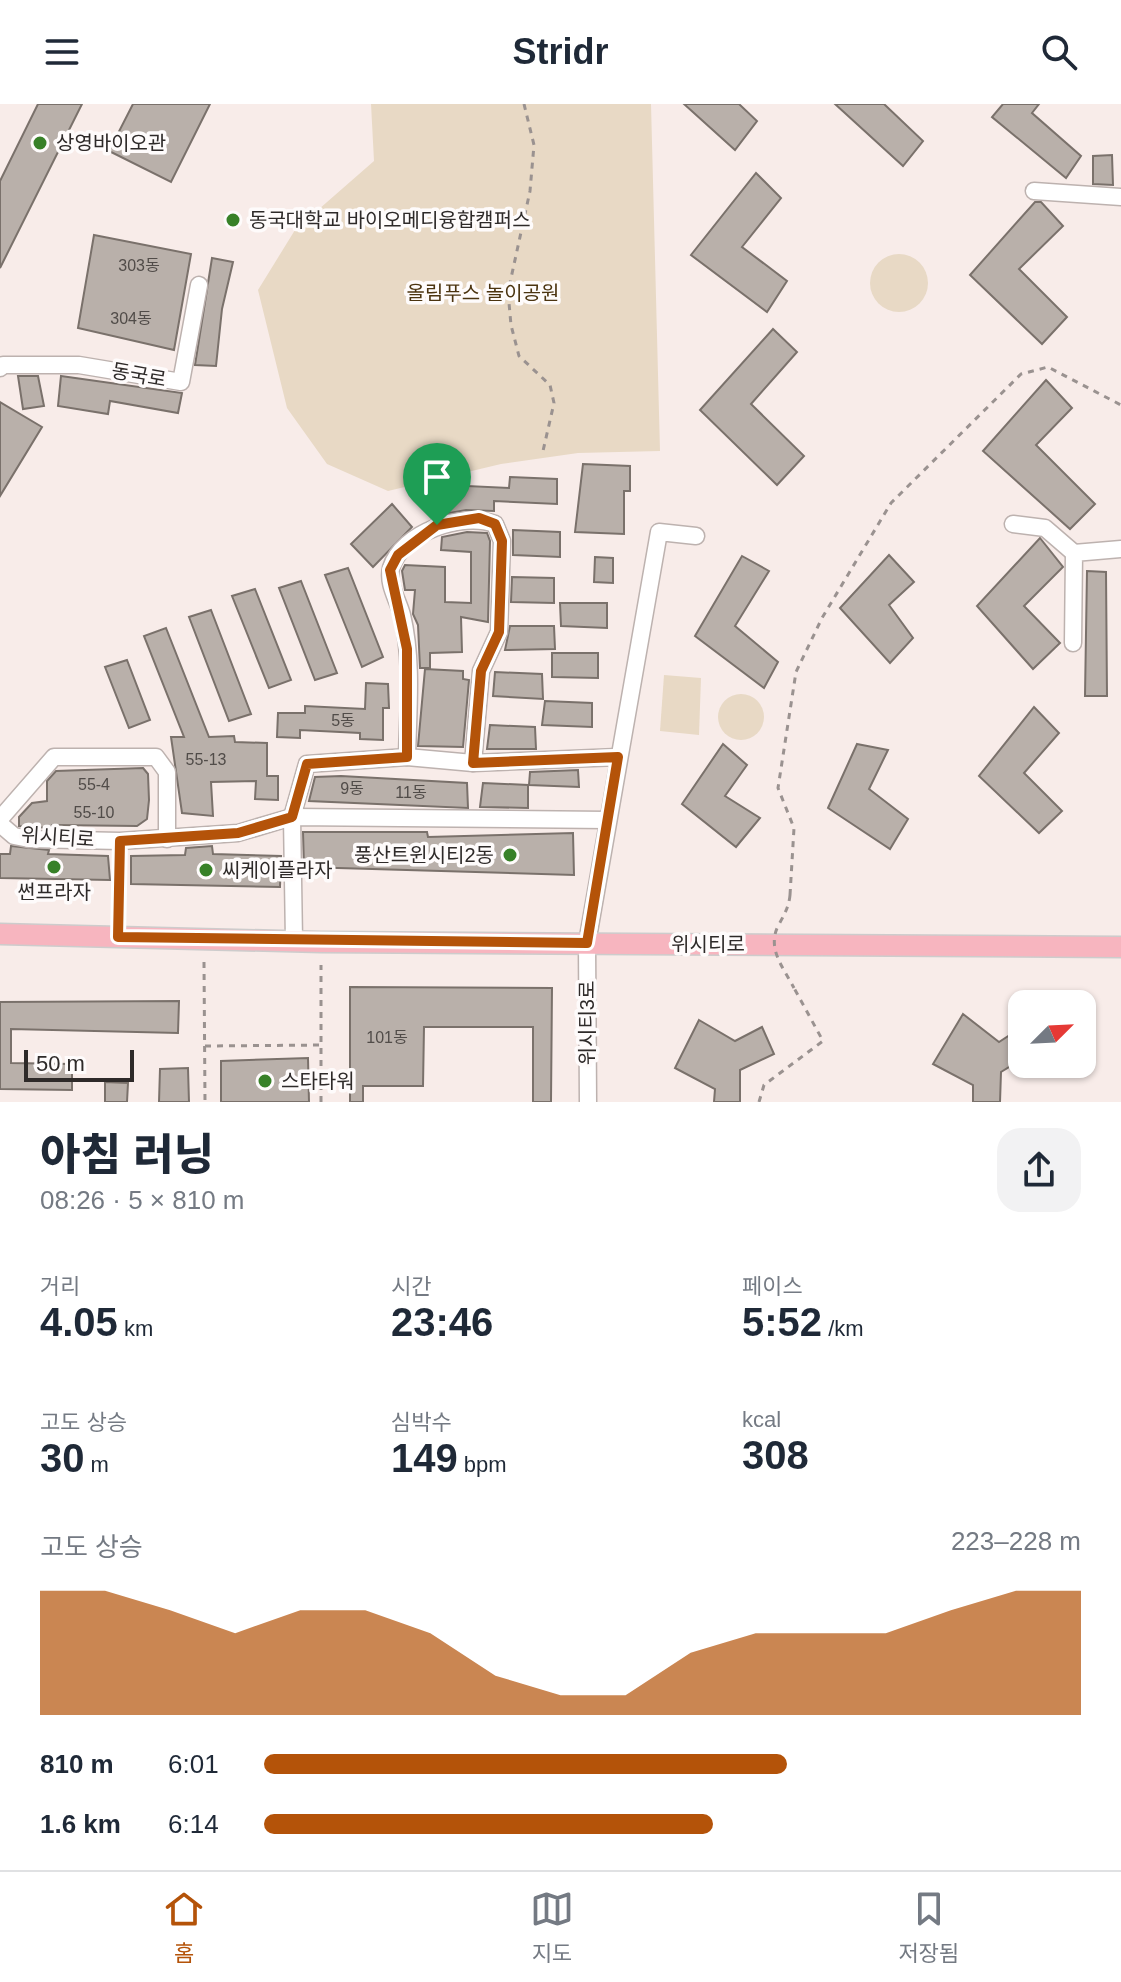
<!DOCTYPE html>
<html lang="ko">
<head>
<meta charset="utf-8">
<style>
	:root { --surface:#fff; --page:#f2f2f3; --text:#1f2937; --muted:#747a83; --line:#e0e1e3; --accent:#b45309 }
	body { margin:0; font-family:Arial,"Noto Sans KR",sans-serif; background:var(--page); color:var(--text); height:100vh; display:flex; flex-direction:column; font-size:30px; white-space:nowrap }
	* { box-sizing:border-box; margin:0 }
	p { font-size:26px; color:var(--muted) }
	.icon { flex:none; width:44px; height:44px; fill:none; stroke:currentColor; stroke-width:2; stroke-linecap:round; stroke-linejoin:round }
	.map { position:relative; height:998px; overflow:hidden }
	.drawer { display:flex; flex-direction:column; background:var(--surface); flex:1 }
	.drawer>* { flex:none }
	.needle { width:52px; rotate:66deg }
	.tools { position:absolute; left:1008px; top:886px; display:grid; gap:16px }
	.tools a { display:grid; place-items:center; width:88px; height:88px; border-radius:16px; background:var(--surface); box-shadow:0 2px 6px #0004; font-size:40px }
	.scale { position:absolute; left:24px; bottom:20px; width:110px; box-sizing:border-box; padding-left:8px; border:4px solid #2e2a29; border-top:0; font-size:22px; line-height:28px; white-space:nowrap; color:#2e2a29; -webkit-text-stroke:6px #fefbfb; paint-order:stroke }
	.pin { position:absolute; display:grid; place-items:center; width:68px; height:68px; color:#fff; margin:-82px -34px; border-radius:50% 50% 50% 0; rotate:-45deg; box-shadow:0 0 8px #0007 }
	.pin .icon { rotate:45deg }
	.round { display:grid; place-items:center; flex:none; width:84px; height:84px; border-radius:24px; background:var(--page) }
	.summary { display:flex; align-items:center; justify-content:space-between; height:136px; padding:0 40px }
	h1 { font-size:44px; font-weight:800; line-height:60px }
	.stats { display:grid; grid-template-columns:repeat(3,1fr); gap:12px; height:136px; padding:8px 40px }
	.stats div { display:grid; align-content:center }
	.stats b { font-size:40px; font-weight:800 }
	.stats small { font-size:22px; font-weight:400 }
	.stats p { font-size:22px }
	.chart { height:224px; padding:16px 40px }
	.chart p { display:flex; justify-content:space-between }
	.chart svg { width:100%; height:144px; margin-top:8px; fill:var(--accent); opacity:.7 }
	ul { padding:0 40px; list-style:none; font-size:26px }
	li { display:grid; grid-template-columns:128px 96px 1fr; align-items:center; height:60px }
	li i { height:20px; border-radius:10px; background:var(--accent) }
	header { display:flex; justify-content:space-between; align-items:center; height:104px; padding:0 40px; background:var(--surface); font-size:36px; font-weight:800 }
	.menu { display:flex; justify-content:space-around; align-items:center; height:112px; border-top:2px solid var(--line); background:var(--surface); font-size:22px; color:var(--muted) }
	.menu a { display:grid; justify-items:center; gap:4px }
	.menu .selected { color:var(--accent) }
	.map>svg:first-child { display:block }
	.green { fill:#e8d9c5 }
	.building { fill:#b9b0aa; stroke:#7a716b; stroke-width:2 }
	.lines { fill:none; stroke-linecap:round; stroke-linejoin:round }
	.minor-casing { stroke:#bdb2af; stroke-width:19 }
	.major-casing { stroke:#cdcccc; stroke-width:23 }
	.path { stroke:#9a9290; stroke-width:3; stroke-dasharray:6 6; stroke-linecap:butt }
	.minor { stroke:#fff; stroke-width:16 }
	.major { stroke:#f7b5bf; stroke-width:20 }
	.path-bridge { stroke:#9a9290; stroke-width:3; stroke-dasharray:6 6; stroke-linecap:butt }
	.route-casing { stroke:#fff; stroke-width:16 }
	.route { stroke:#b45309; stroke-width:10 }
	.poi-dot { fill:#388128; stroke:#fefbfb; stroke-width:3 }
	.labels { text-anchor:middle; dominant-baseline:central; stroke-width:7; stroke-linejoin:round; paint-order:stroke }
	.number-label { font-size:16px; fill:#514c49 }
	.poi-label { font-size:20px; fill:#2e2a29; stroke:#fefbfb; text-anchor:start }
	.park-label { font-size:20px; fill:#4b3410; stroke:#fefbfb }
	.street-label { font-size:20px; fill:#2e2a29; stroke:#fefbfb }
</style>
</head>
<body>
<header><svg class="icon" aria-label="menu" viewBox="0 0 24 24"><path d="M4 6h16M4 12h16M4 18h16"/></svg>Stridr<svg class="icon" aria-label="search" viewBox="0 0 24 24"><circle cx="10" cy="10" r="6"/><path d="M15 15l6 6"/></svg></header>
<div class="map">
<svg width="1121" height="998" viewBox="0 0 1121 998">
	<rect width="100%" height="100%" fill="#f8ece9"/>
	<g class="green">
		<path d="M371 0H651L660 347 578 349 501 360 388 387 327 360 287 304 258 186 295 126 374 57Z"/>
		<circle cx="899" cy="179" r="29"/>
		<path d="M664 571 701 574 699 631 660 627Z"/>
		<circle cx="741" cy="613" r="23"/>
	</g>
	<g class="building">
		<path d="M38 0H82L0 164V77Z"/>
		<path d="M133 0H210L171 78 109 47Z"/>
		<path d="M684 0H739L757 17 735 46Z"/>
		<path d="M835 0H884L923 37 903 62Z"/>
		<path d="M1003 0H1039L1032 9 1081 52 1066 74 992 13Z"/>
		<path d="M1112 51 1113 81 1093 80V52Z"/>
		<path d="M756 69 781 94 742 143 787 177 767 208 691 151Z"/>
		<path d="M1035 98H1041L1063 122 1019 165 1067 213 1042 240 970 171Z"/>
		<path d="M94 131 191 150 174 246 78 224Z"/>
		<path d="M212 154 233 158 222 205 216 262 195 261Z"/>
		<path d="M773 225 797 248 751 300 804 352 777 381 700 306Z"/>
		<path d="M18 272H38L44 302 23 305Z"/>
		<path d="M61 272 182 289 178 309 110 297 108 310 58 302Z"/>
		<path d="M1046 276 1072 304 1036 341 1095 400 1070 425 983 347Z"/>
		<path d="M0 298 42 323 0 392Z"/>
		<path d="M583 360 630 362V387H624V430L575 428Z"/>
		<path d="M510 373 557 375V400L494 397V407L466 406 444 410 446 381 509 384Z"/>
		<path d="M392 400 412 423 373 463 351 440Z"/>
		<path d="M513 426 560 428V453L513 451Z"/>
		<path d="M467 428 487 429 490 437 488 518 461 513 462 548 430 549V564H420L418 521 413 510 415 486H405L402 467 405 461 445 463V498L471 499V448L441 446 442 433Z"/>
		<path d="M1040 434 1063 463 1024 502 1060 539 1033 565 977 502Z"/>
		<path d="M889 451 914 478 889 501 913 534 890 559 840 504Z"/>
		<path d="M742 452 769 467 735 522 778 558 764 584 695 532Z"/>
		<path d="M595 453 613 454V479L594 478Z"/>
		<path d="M348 464 383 553 362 563 325 471Z"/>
		<path d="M1087 467 1106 468 1107 592H1085Z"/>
		<path d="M512 473 554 474V499L511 498Z"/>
		<path d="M301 477 337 569 315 576 279 484Z"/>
		<path d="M255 485 291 576 269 584 232 492Z"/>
		<path d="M560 499H607V524L561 522Z"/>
		<path d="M211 506 251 610 229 617 189 513Z"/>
		<path d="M510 522H554L555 545 505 546Z"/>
		<path d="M166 524 209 633 234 632 235 638 267 639V672H278V696L255 695 256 677 211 678 213 712 182 709 171 633H184L144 532Z"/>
		<path d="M552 549H598V574L552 573Z"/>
		<path d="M127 556 150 616 129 624 105 563Z"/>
		<path d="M425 565 463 567V575L469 576 463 643 418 642Z"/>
		<path d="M495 568 542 570 543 595 493 592Z"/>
		<path d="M366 579 388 580 389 604H383V636L360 635V629L300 626V634L277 633 278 609H305V602L365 605Z"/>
		<path d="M545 597 592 599V623L542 621Z"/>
		<path d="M1034 603 1059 629 1024 669 1062 707 1039 729 979 672Z"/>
		<path d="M490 621 535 623 536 645H487Z"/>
		<path d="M723 640 747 661 725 692 760 714 736 743 682 700Z"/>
		<path d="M857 640 888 646 869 685 908 715 890 745 828 704Z"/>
		<path d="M143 664 148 670 149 696 147 715 137 722 52 721 51 724 19 722V713L32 699 47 697V677L56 667Z"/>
		<path d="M578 666 579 683 529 681 530 668Z"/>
		<path d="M341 672 467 679 468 704 309 697 315 673Z"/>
		<path d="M483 679 528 681V704L480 703Z"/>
		<path d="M303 728H427L428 733 573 729 574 771 304 763Z"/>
		<path d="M11 742 49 746 48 750 108 752 110 776 0 774V750H10Z"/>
		<path d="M212 742 213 750 281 752 280 783 131 780V752L185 751 186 744Z"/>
		<path d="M350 883 552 884 551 998H533V923H424L423 982H363V998H350Z"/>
		<path d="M179 897 178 929 11 925V959L72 960V986L0 985V898Z"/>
		<path d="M963 910 999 938 1022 923V955L1001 968 1000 998H973V981L933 960Z"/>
		<path d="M699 916 735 937 762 923 774 950 740 966V998H714L715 985 675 964Z"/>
		<path d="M308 954 309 998H221V957Z"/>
		<path d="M188 964 189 998H159L160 965Z"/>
		<path d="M105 978 128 979 127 998H105Z"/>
	</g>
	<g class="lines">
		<defs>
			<g id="minor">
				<path d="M1034 87 1121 93"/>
				<path d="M0 264 3 261H79L181 278 199 181"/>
				<path d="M1013 420 1045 424 1074 449"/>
				<path d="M1073 539 1074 449 1121 445"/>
				<path d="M407 653C408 607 413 557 402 511 398 496 387 480 391 464 402 428 462 408 495 420L502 437 499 528 481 567 473 659"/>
				<path d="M0 715 54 653H156L167 668V735"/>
				<path d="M0 720 14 732 29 735 120 737 238 729 292 713 608 716"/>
				<path d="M294 837 292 713 307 660 407 653 473 659 618 653"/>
				<path d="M588 998 587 839 659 428 696 432"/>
			</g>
			<path id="major" d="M0 830 321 838 1121 843"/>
		</defs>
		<use href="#minor" class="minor-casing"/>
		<use href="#major" class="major-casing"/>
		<g class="path">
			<path d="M524 0 534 41 530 87 508 188 511 221 519 252 550 281 554 299 543 347"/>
			<path d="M790 791 794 724 778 684 796 568 822 514 891 399 1021 270 1048 263 1121 301"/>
			<path d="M118 817 119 752"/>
			<path d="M204 858 205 998"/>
			<path d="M205 942 322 941"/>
			<path d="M321 998V861"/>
			<path d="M759 998 764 981 823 937 794 884"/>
		</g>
		<use href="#minor" class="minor"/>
		<use href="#major" class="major"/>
		<path class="path-bridge" d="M790 791C789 803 784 811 778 822 767 845 783 863 794 884"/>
	</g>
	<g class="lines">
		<defs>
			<path id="route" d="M479 414 495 420 502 437 499 528 481 567 473 659 618 653 587 839 118 833 120 737 238 729 292 713 307 660 407 653V545L390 466 398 451 437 421Z"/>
		</defs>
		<use href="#route" class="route-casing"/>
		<use href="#route" class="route"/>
	</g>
	<g class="poi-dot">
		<circle cx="40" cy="39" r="8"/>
		<circle cx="233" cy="116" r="8"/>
		<circle cx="510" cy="751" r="8"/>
		<circle cx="54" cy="763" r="8"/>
		<circle cx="206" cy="766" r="8"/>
		<circle cx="265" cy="977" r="8"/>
	</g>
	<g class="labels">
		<g class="number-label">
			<text x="139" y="161">303동</text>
			<text x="131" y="214">304동</text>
			<text x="343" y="616">5동</text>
			<text x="206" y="655">55-13</text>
			<text x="94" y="680">55-4</text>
			<text x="352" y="684">9동</text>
			<text x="411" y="688">11동</text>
			<text x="94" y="708">55-10</text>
			<text x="387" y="933">101동</text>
		</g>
		<g class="poi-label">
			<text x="56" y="39">상영바이오관</text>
			<text x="249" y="116">동국대학교 바이오메디융합캠퍼스</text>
			<text x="494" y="751" text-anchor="end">풍산트윈시티2동</text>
			<text x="222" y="766">씨케이플라자</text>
			<text x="54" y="788" text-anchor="middle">썬프라자</text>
			<text x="281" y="977">스타타워</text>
		</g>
		<g class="park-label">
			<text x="483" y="189">올림푸스 놀이공원</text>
		</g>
		<g class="street-label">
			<text transform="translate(139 271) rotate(10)">동국로</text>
			<text transform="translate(58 733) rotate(4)">위시티로</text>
			<text x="708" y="840">위시티로</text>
			<text transform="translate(587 919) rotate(-90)">위시티3로</text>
		</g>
	</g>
</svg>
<div class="tools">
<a><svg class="needle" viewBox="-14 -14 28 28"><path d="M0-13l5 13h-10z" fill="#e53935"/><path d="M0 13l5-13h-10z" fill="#747a83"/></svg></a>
</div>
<div class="scale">50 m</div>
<div class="pin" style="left:437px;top:421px;background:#1e9e55"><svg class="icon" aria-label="arrive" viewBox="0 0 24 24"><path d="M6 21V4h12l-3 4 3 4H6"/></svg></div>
</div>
<section class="drawer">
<div class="summary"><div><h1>아침 러닝</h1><p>08:26 · 5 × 810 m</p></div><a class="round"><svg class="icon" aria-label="share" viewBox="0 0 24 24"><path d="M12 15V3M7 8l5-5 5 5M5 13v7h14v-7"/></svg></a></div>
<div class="stats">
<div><p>거리</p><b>4.05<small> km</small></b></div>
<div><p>시간</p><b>23:46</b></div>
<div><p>페이스</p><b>5:52<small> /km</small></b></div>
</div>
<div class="stats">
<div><p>고도 상승</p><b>30<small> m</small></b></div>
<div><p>심박수</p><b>149<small> bpm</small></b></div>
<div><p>kcal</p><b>308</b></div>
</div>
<div class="chart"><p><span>고도 상승</span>223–228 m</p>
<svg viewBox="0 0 160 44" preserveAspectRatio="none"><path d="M0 44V6L10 6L20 12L30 19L40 12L50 12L60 19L70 32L80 38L90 38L100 25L110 19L120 19L130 19L140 12L150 6L160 6V44z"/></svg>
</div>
<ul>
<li><b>810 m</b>6:01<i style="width:64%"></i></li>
<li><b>1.6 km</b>6:14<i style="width:55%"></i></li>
</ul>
</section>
<nav class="menu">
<a class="selected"><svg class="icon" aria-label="home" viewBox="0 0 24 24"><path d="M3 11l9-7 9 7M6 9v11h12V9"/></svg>홈</a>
<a><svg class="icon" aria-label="map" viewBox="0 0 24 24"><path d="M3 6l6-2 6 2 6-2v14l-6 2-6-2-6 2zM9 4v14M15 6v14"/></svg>지도</a>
<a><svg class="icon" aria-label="saved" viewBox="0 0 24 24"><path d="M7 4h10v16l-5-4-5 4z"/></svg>저장됨</a>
</nav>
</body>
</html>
